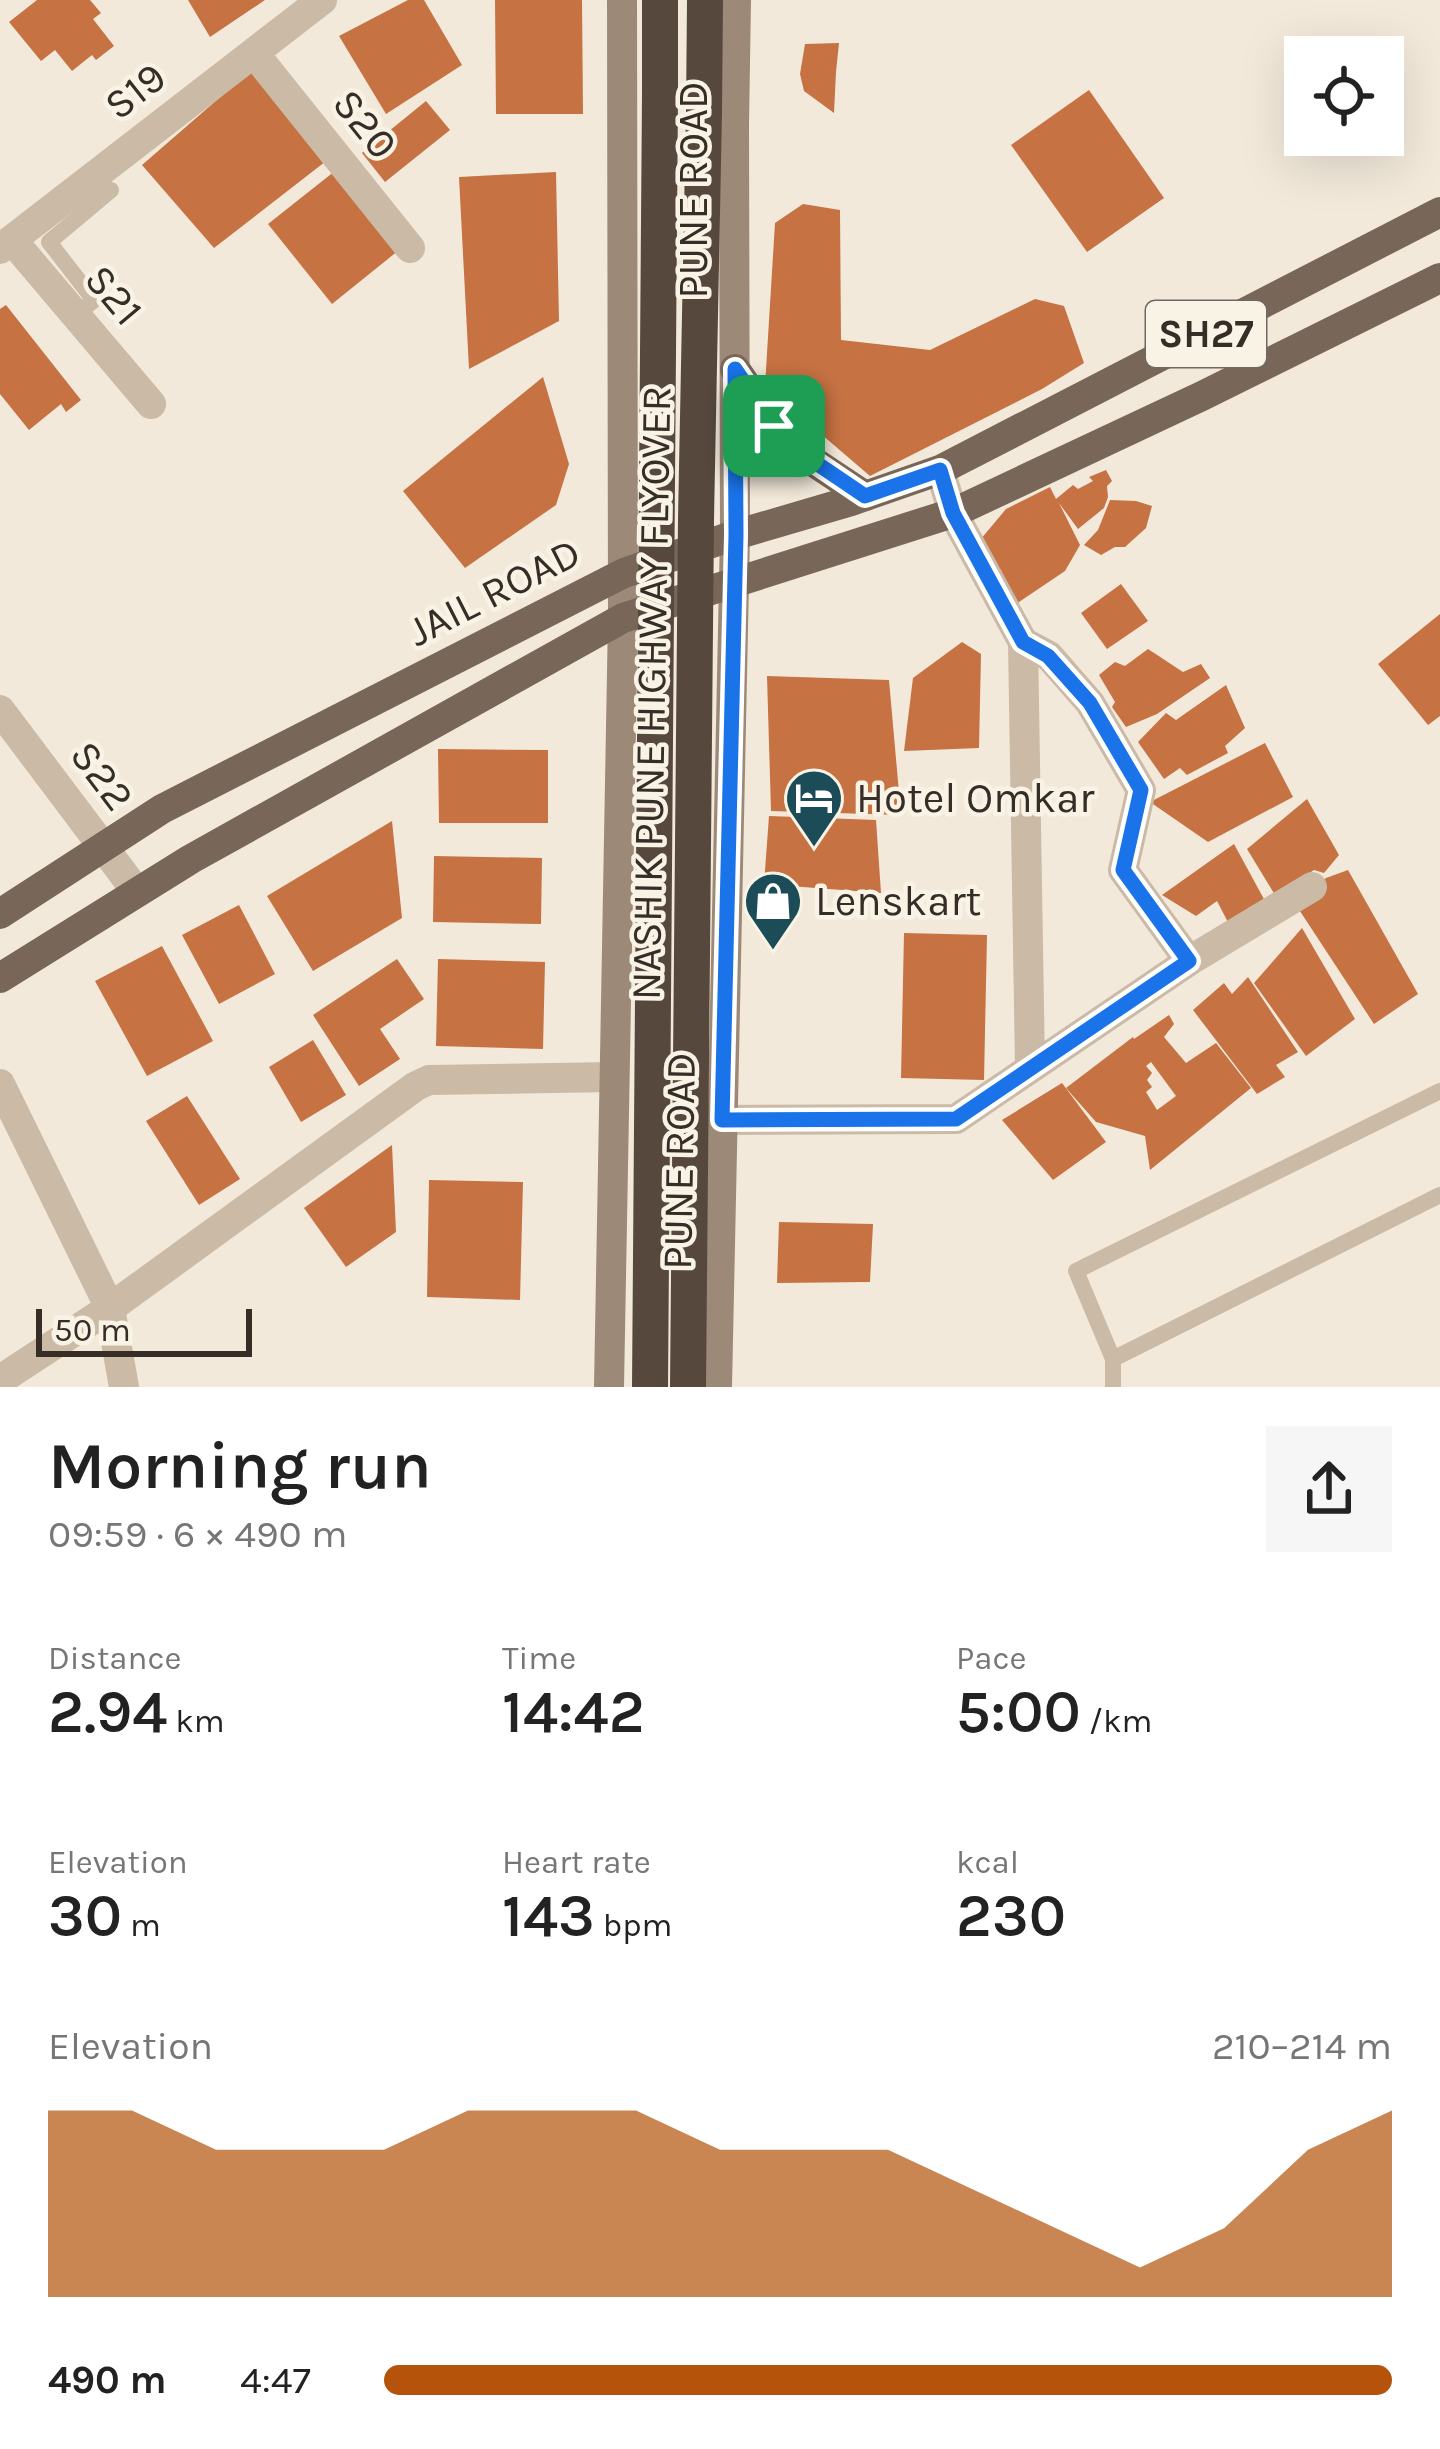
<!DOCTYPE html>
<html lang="en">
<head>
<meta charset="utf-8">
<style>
	:root { --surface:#fff; --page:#f6f6f6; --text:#222; --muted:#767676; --accent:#b45309 }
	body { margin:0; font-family:Karla,sans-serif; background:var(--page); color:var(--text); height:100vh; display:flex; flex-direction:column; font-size:45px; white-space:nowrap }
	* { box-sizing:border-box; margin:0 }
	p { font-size:39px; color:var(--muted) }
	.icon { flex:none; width:66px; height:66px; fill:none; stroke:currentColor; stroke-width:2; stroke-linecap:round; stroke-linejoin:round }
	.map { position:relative; height:1387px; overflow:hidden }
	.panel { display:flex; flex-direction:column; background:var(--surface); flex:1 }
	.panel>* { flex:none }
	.controls { position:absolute; left:1284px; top:36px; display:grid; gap:24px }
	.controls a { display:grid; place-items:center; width:120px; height:120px; border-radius:0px; background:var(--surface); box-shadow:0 12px 48px #0002; font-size:60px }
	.scale { position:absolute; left:36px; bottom:30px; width:216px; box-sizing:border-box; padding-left:12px; border:6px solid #362d27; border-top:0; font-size:33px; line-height:42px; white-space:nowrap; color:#362d27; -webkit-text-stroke:9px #f9f3e6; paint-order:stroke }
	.pin { position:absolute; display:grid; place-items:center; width:102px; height:102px; color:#fff; margin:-51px; border-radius:24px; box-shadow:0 6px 18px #0006 }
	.round { display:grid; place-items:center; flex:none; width:126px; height:126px; border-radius:0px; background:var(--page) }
	.headline { display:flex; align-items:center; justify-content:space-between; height:204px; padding:0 48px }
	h1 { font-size:66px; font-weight:600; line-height:90px }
	.metrics { display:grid; grid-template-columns:repeat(3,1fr); gap:18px; height:204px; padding:12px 48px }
	.metrics div { display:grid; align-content:center }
	.metrics b { font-size:60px; font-weight:600 }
	.metrics small { font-size:33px; font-weight:400 }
	.metrics p { font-size:33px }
	.chart { height:336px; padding:24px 48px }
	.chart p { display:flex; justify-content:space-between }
	.chart svg { width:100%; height:216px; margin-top:12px; fill:var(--accent); opacity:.7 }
	ul { padding:0 48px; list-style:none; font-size:39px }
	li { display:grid; grid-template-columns:192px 144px 1fr; align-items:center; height:90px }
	li i { height:30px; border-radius:15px; background:var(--accent) }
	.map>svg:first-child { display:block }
	.building { fill:#c67243; fill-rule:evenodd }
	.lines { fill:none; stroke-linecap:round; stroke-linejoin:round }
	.lane { stroke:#cabaa6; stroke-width:16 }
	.street { stroke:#cabaa6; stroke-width:30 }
	.secondary { stroke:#9d8977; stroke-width:30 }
	.primary { stroke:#786658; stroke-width:30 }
	.highway { stroke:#57483e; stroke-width:36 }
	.highway-bridge { stroke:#57483e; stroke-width:36 }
	.route-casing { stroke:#fff; stroke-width:24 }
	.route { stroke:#1a73e8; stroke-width:15 }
	.labels { text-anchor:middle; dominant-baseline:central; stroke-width:9; stroke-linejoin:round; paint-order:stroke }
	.shield { fill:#f9f3e6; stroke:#706860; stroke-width:3 }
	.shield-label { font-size:39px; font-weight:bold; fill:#362d27 }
	.street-label { font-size:42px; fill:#362d27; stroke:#f9f3e6 }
	.poi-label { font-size:42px; fill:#362d27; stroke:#f9f3e6; text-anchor:start }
</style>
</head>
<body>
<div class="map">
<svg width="1440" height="1387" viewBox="0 0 1440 1387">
	<rect width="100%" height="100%" fill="#f2e9da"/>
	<g class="building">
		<path d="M37 0H90L101 13 93 19 114 46 96 60 92 55 72 71 55 50 41 61 9 22Z"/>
		<path d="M188 0H265L210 37Z"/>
		<path d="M408 0H424L462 65 386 114 339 36Z"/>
		<path d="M495 0H582L583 114H496Z"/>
		<path d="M839 43 836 72 834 113 804 91 800 74 805 44Z"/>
		<path d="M256 66 330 158 214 248 142 165Z"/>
		<path d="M1089 90 1164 198 1087 252 1011 145Z"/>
		<path d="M426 101 450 130 385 182 362 153Z"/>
		<path d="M340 167 404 246 332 304 268 224Z"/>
		<path d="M556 172 559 321 469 369 459 177Z"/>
		<path d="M803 204 840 210 841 340 930 350 1035 299 1064 306 1084 363 1042 389 870 476 765 386 775 223Z"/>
		<path d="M6 305 81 400 66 412 61 404 29 430 0 394V309Z"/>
		<path d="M543 377 569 464 556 505 465 568 403 491Z"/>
		<path d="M1106 470 1112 481 1107 486 1108 497 1104 508 1078 529 1059 503 1080 545 1065 571 1007 610 965 558 1006 509 1050 487 1056 499 1073 485 1078 489 1093 481 1089 477Z"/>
		<path d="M1110 500 1136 501 1152 506 1146 528 1125 547H1115L1101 555 1084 545 1098 530Z"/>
		<path d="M1121 584 1148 621 1107 649 1081 613Z"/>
		<path d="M1440 614V716L1428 725 1378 664Z"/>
		<path d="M962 642 981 654 979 748 904 751 913 678Z"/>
		<path d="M1148 649 1183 672 1201 664 1210 678 1157 714 1126 727 1112 707 1115 702 1099 675 1115 662 1125 666Z"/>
		<path d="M767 676 889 680 901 815 771 811Z"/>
		<path d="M1226 685 1245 728 1225 746 1228 753 1187 775 1180 768 1164 779 1138 742 1166 713 1176 720Z"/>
		<path d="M1265 743 1293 797 1208 842 1150 802Z"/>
		<path d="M438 749 548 750V823H439Z"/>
		<path d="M1307 799 1339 855 1324 873 1314 870 1275 895 1247 849Z"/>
		<path d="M769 816 876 820 881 893 764 884Z"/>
		<path d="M392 821 402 918 313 971 267 896Z"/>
		<path d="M1234 844 1265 901 1232 930 1217 901 1196 916 1162 895Z"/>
		<path d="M434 856 542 858 541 924 433 922Z"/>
		<path d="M1348 870 1418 994 1374 1024 1294 902 1326 878Z"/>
		<path d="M239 905 275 974 219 1004 182 935Z"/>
		<path d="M1302 928 1355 1019 1306 1056 1254 983Z"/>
		<path d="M904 933 987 935 984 1080 901 1078Z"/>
		<path d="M162 946 213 1041 147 1076 95 981Z"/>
		<path d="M397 959 424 999 380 1029 400 1059 359 1086 313 1015Z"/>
		<path d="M438 959 545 962 543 1049 436 1046Z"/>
		<path d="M1248 977 1298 1052 1276 1065 1285 1077 1257 1094 1193 1010 1224 983 1232 994Z"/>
		<path d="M1169 1015 1174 1024 1164 1037 1186 1063 1216 1043 1251 1088 1150 1170 1145 1136 1096 1122 1066 1088 1133 1037 1134 1039ZM1151 1062 1176 1096 1157 1110 1146 1092 1152 1087 1147 1080 1152 1073 1146 1066Z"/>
		<path d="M313 1040 346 1095 301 1122 269 1067Z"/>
		<path d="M1062 1083 1106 1142 1053 1180 1002 1120Z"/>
		<path d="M187 1096 240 1179 199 1205 146 1121Z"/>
		<path d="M392 1145 396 1232 346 1267 304 1208Z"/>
		<path d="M429 1180 523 1182 520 1300 427 1297Z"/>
		<path d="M779 1222 873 1224 870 1282 777 1283Z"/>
	</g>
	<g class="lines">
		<g class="lane">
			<path d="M76 315 94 300 49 242 111 190"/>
			<path d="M1113 1359 1076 1271 1440 1091"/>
			<path d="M1113 1387V1359L1440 1195"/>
		</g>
		<g class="street">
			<path d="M254 53 410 248"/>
			<path d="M12 240 151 404"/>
			<path d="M0 249 322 0"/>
			<path d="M940 470 953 513 1023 642 1030 1068"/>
			<path d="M1023 642 1049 656 1090 703 1141 790 1123 870 1189 961"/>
			<path d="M0 710 137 892"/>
			<path d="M0 1084 110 1308 416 1086 429 1080 613 1077"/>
			<path d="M721 1120 956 1119 1189 961 1312 887"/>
			<path d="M0 1380 110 1308 124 1387"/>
		</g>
		<g class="secondary">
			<path d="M609 1387 623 618 622 0"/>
			<path d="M717 1387 735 535 734 125 736 0"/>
		</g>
		<g class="primary">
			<path d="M735 369 774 426 793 448 865 496"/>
			<path d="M0 914 162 809 624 573 735 535 851 501 940 470 1440 212"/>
			<path d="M0 978 191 859 623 618 953 513 1202 396 1440 278"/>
		</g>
		<g class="highway">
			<path d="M660 0V94"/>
			<path d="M704 111 705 0"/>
		</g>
		<g class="highway-bridge">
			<path d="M650 1387 660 94"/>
			<path d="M688 1387 696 519 704 111"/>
		</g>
	</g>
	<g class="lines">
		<defs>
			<path id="route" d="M735 369 774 426 794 448 865 496 940 470 953 513 1023 642 1048 656 1090 703 1141 790 1123 870 1189 961 956 1119 722 1120 736 535Z"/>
		</defs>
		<use href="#route" class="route-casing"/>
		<use href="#route" class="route"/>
	</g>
	<defs>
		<symbol id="hotel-pin" viewBox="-11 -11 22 30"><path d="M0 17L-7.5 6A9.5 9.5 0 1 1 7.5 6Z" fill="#1c4c57" stroke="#f9f3e6"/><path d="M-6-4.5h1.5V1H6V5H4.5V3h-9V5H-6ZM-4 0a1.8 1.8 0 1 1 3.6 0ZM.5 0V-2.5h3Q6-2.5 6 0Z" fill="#fff"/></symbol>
		<symbol id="shop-pin" viewBox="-11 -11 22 30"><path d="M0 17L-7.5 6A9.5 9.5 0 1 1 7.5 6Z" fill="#1c4c57" stroke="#f9f3e6"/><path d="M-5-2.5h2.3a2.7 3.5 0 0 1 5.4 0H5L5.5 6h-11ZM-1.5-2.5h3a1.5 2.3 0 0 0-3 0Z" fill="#fff"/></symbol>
	</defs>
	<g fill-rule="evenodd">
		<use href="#hotel-pin" x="781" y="765" width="66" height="90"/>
		<use href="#shop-pin" x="740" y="868" width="66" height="90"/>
	</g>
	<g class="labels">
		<rect class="shield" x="1146" y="301" width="120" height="66" rx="9"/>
		<g class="shield-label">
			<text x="1206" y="334">SH27</text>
		</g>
		<g class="street-label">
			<text transform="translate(135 91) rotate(-38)">S19</text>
			<text transform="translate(365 124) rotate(51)">S20</text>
			<text transform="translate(693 190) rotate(-90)">PUNE ROAD</text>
			<text transform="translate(114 295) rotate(50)">S21</text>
			<text transform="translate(494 592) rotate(-27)">JAIL ROAD</text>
			<text transform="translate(651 693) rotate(-89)">NASHIK PUNE HIGHWAY FLYOVER</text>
			<text transform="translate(102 776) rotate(53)">S22</text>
			<text transform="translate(679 1161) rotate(-89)">PUNE ROAD</text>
		</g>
		<g class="poi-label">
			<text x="856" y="798">Hotel Omkar</text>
			<text x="815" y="901">Lenskart</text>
		</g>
	</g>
</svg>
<div class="controls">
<a><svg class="icon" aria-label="locate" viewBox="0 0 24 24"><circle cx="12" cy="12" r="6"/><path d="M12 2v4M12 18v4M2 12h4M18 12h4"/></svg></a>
</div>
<div class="scale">50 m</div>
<div class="pin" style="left:774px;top:426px;background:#1e9e55"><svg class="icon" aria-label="arrive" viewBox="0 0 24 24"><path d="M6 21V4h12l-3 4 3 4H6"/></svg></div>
</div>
<section class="panel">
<div class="headline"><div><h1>Morning run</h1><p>09:59 · 6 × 490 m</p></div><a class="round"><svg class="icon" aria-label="share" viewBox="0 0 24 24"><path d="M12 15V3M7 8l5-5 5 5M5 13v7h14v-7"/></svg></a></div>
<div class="metrics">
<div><p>Distance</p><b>2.94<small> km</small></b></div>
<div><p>Time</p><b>14:42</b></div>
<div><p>Pace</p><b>5:00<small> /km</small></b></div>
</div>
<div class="metrics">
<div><p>Elevation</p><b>30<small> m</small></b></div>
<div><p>Heart rate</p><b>143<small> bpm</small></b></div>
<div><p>kcal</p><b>230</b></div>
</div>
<div class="chart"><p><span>Elevation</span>210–214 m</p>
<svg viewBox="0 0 160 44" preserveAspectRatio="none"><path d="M0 44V6L10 6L20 14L30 14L40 14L50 6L60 6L70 6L80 14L90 14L100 14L110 22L120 30L130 38L140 30L150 14L160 6V44z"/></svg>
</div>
<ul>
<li><b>490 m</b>4:47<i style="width:100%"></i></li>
</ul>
</section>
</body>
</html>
